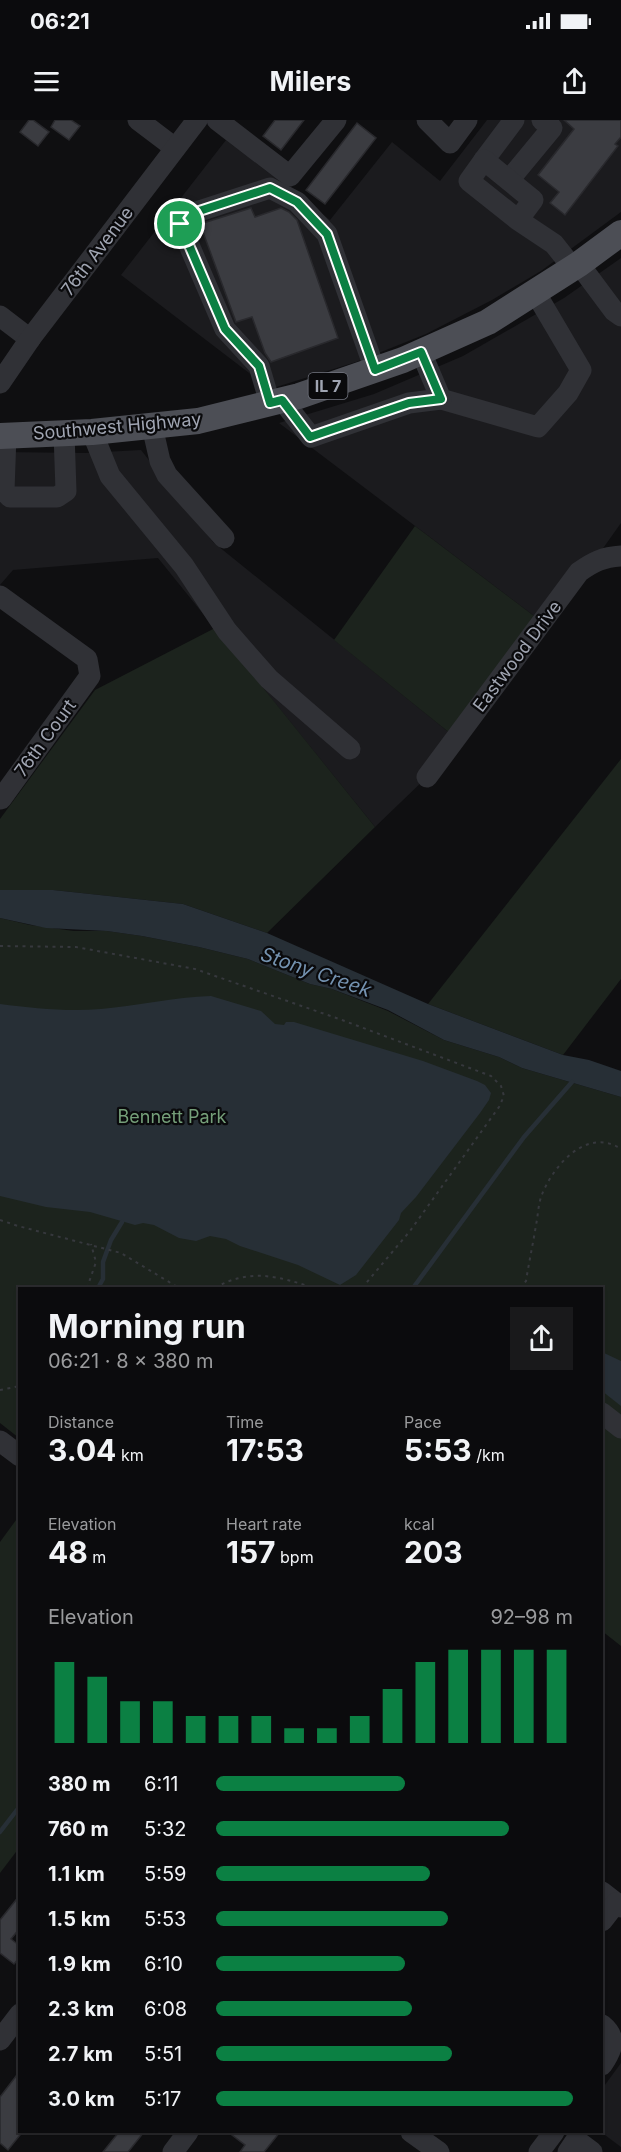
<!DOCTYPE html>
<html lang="en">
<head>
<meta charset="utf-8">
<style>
	:root { --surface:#0b0b0d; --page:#19191b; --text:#f1f3f6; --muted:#9a9b9d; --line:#2b2b2e; --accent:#0b8043 }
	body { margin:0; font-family:Inter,sans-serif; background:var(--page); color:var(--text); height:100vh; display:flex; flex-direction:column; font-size:22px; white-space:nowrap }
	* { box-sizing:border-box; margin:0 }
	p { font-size:20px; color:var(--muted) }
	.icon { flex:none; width:33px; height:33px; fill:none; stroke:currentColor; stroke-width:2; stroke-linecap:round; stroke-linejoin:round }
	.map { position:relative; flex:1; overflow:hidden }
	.details { position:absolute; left:18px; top:1167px; width:585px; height:846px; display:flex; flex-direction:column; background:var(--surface); border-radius:0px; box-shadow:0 2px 4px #0004,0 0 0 2px var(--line) }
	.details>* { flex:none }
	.pin { position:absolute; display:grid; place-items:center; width:51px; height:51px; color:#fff; margin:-26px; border:3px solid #fff; border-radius:50%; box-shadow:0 2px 6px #0007 }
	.round { display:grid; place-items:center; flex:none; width:63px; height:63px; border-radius:0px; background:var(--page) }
	.overview { display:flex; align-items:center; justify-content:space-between; height:102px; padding:0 30px }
	h1 { font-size:33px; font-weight:700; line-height:45px }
	.stats { display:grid; grid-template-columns:repeat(3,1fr); gap:9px; height:102px; padding:6px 30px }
	.stats div { display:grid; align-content:center }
	.stats b { font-size:30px; font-weight:700 }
	.stats small { font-size:16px; font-weight:400 }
	.stats p { font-size:16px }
	.chart { height:168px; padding:12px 30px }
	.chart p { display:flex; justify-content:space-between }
	.chart svg { width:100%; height:108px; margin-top:6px; stroke:var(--accent); stroke-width:6 }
	ul { padding:0 30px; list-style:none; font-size:20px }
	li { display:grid; grid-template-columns:96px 72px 1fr; align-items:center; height:45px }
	li i { height:15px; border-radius:8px; background:var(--accent) }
	.status { display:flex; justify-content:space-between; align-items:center; height:42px; padding:0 30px; background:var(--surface); direction:ltr }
	.status svg { height:16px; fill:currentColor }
	header { display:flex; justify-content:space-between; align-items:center; height:78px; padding:0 30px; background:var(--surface); font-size:27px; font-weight:700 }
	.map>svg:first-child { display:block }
	.built { fill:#1b1b1e }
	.green { fill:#1c231d }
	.water { fill:#272f36 }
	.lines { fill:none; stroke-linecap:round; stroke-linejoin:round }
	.stream { stroke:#272f36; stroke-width:4.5 }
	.building { fill:#3b3c41; stroke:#29292d; stroke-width:1.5 }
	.path { stroke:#36383d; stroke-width:2; stroke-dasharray:3 4.5; stroke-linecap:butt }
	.minor { stroke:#303136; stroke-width:21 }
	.major { stroke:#4c4e55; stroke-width:26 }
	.route-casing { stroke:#fff; stroke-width:12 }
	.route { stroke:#0b8043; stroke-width:8 }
	.labels { text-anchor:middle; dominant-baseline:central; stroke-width:4.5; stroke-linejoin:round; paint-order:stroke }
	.shield { fill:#0a0a0c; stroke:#737680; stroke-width:1.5 }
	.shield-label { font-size:16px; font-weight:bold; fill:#a0a5b2 }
	.street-label { font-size:18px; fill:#a0a5b2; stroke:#0a0a0c }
	.park-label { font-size:18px; fill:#759f79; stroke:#0a0a0c }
	.water-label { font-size:20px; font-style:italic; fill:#7492b0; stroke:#0a0a0c }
</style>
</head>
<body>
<div class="status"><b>06:21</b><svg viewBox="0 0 49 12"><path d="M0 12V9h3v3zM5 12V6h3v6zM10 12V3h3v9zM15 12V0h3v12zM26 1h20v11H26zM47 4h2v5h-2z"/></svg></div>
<header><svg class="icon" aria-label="menu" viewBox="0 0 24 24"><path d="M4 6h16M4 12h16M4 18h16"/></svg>Milers<svg class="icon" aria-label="share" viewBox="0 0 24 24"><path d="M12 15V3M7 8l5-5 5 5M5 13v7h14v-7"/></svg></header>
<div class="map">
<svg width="621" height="2032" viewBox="0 0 621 2032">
	<rect width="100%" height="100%" fill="#0f0f11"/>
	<g class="built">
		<path d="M487 0H621V92L541 151 492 180 426 214 356 242 270 269 121 155 226 20 330 100 392 22 440 61Z"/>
		<path d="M621 138V403L594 441 542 502 279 303 374 274 463 236 564 178Z"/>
		<path d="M141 330 213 422 456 618 427 657 375 707 158 438 13 450 0 465V332L85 333Z"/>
		<path d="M621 1943V2027L601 2012 602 1969Z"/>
	</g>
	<g class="green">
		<path d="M415 406 542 502 456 618 334 520Z"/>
		<path d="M215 508 375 707 267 813 183 784 53 770H0V699L95 570Z"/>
		<path d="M621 639V859L563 935 428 884Z"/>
		<path d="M0 798 30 805 74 811H107L142 816 199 827 248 839 310 864 332 869 388 891 444 920 499 937 522 948 621 977V1526L602 1511V1168H20L19 1318 0 1303Z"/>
		<path d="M19 1396V1728L0 1753V1422Z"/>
	</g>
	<g class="water">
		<path d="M0 770H53L183 784 267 813 428 884 563 935 589 940 621 951V977L522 948 499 937 444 920 388 890 332 869 310 864 248 839 199 827 142 816 107 811 46 808 0 798Z"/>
		<path d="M211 876 261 891 275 904 284 905 286 902H294L423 941 477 961 485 965 491 973 489 980 480 993 416 1077 401 1093 399 1100 356 1155 340 1165 298 1145 240 1126 226 1119 210 1116 196 1121 179 1118 154 1105 143 1103 135 1105 90 1092 46 1087 0 1076V884C33 888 67 892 101 889 138 886 174 877 211 876Z"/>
		<path d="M602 1232 621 1241V1286L602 1271Z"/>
	</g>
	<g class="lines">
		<g class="stream">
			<path d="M98 1168 103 1159V1142L111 1120 122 1102"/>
			<path d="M413 1168 524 1017 572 962"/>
			<path d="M0 1712 20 1686"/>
		</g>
	</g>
	<g class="building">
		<path d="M29 0H33L49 12 38 26 20 12Z"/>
		<path d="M55 0H71L80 6 69 20 51 7Z"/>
		<path d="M275 0H304L281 30 263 16Z"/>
		<path d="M564 0H621V17L615 24 618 26 565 95 550 83 559 72 538 55 574 9Z"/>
		<path d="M357 3 376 18 325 84 306 70Z"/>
		<path d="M251 88 255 97 281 88 289 92 297 100 338 218 271 242 265 233 252 197 236 202 200 104Z"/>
		<path d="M20 1775V1808L11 1819 20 1826V1837L14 1844 0 1833V1800Z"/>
		<path d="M20 1951V2015L8 2030 0 2023V1977Z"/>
		<path d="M119 2012H144L128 2032H103Z"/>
		<path d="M228 2012H280L264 2032H240L245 2025Z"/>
	</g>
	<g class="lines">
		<g class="path">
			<path d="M0 826 76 827 195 849 342 900 491 956 501 966 504 976 499 987 410 1111 362 1168"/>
			<path d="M0 1100 18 1106 121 1133 179 1168"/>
			<path d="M87 1168 96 1142 91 1124"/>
			<path d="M215 1168C249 1148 278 1156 314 1168"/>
			<path d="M520 1168 526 1161C529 1142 533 1124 536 1105 538 1096 538 1086 541 1077 552 1047 586 1006 621 1029"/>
			<path d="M0 1270 20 1266"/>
		</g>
		<g class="minor">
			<path d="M138 0 175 28"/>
			<path d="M217 0 290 56 336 0"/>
			<path d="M427 0 450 23 467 0"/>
			<path d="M484 40 514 0"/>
			<path d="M509 60 552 8 542 0"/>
			<path d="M518 100 533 80 484 40 469 61 518 100 554 124 573 148"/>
			<path d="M579 144 614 191 621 196"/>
			<path d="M0 196 30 219"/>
			<path d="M421 232 441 279 538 307 568 273 581 250 535 172"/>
			<path d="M0 263 30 219 197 0"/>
			<path d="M282 280 311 317 409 283 441 279"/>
			<path d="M270 283 259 246 225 209 180 104 190 94 270 68 297 82 327 114 375 250"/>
			<path d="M152 306 160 341 167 355 224 418"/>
			<path d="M92 312 110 356 184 446 227 511 269 559 350 629"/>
			<path d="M6 315 4 371 10 377H57L66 371 64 313"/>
			<path d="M0 476 87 539 90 556 1 679"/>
			<path d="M427 657 579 452C593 442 603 437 621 436"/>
			<path d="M602 1293 621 1308"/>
			<path d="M0 1321 20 1336"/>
			<path d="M602 1772 621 1787"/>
			<path d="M602 1801 616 1783"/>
			<path d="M602 1905C618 1918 612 1930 602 1945"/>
			<path d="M0 1920 20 1894"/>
			<path d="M411 2012 439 2032"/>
			<path d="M173 2032 188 2012"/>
			<path d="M539 2032 554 2012"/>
			<path d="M568 2032 576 2020 592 2032"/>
		</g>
		<path class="major" d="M0 316 92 312 198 301 299 276 403 240 488 202 579 144 621 113"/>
	</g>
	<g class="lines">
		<defs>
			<path id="route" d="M270 68 297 82 327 114 375 250 421 232 441 279 409 283 310 317 282 280 270 283 259 246 225 209 180 104 190 94Z"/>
		</defs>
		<use href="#route" class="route-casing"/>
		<use href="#route" class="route"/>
	</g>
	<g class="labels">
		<rect class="shield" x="308.5" y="253" width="39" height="26" rx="4.5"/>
		<g class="shield-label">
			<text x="328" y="266">IL 7</text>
		</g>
		<g class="street-label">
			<text transform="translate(97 131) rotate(-53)">76th Avenue</text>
			<text transform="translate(117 306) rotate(-5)">Southwest Highway</text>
			<text transform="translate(517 536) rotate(-53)">Eastwood Drive</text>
			<text transform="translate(45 618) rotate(-54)">76th Court</text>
		</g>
		<g class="park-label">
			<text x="172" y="996">Bennett Park</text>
		</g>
		<g class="water-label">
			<text transform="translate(316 852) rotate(19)">Stony Creek</text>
		</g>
	</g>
</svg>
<div class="pin" style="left:180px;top:104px;background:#1e9e55"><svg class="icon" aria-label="arrive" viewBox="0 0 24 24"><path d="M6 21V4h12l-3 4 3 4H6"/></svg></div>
<section class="details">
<div class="overview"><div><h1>Morning run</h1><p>06:21 · 8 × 380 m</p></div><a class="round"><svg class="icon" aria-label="share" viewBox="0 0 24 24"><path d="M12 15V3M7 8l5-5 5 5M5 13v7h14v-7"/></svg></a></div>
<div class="stats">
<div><p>Distance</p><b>3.04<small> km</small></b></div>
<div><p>Time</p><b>17:53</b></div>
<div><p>Pace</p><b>5:53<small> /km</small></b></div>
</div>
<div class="stats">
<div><p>Elevation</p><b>48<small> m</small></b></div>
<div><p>Heart rate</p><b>157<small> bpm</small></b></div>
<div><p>kcal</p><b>203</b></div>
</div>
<div class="chart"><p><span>Elevation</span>92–98 m</p>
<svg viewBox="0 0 160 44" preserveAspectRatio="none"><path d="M5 44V11M15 44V17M25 44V27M35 44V27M45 44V33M55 44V33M65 44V33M75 44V38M85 44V38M95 44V33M105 44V22M115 44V11M125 44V6M135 44V6M145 44V6M155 44V6"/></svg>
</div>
<ul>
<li><b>380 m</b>6:11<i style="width:53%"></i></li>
<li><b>760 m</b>5:32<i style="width:82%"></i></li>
<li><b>1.1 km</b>5:59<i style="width:60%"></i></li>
<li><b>1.5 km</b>5:53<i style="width:65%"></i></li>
<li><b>1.9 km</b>6:10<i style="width:53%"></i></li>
<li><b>2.3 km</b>6:08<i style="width:55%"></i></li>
<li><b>2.7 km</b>5:51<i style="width:66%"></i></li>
<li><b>3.0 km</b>5:17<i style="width:100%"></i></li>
</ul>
</section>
</div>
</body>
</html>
